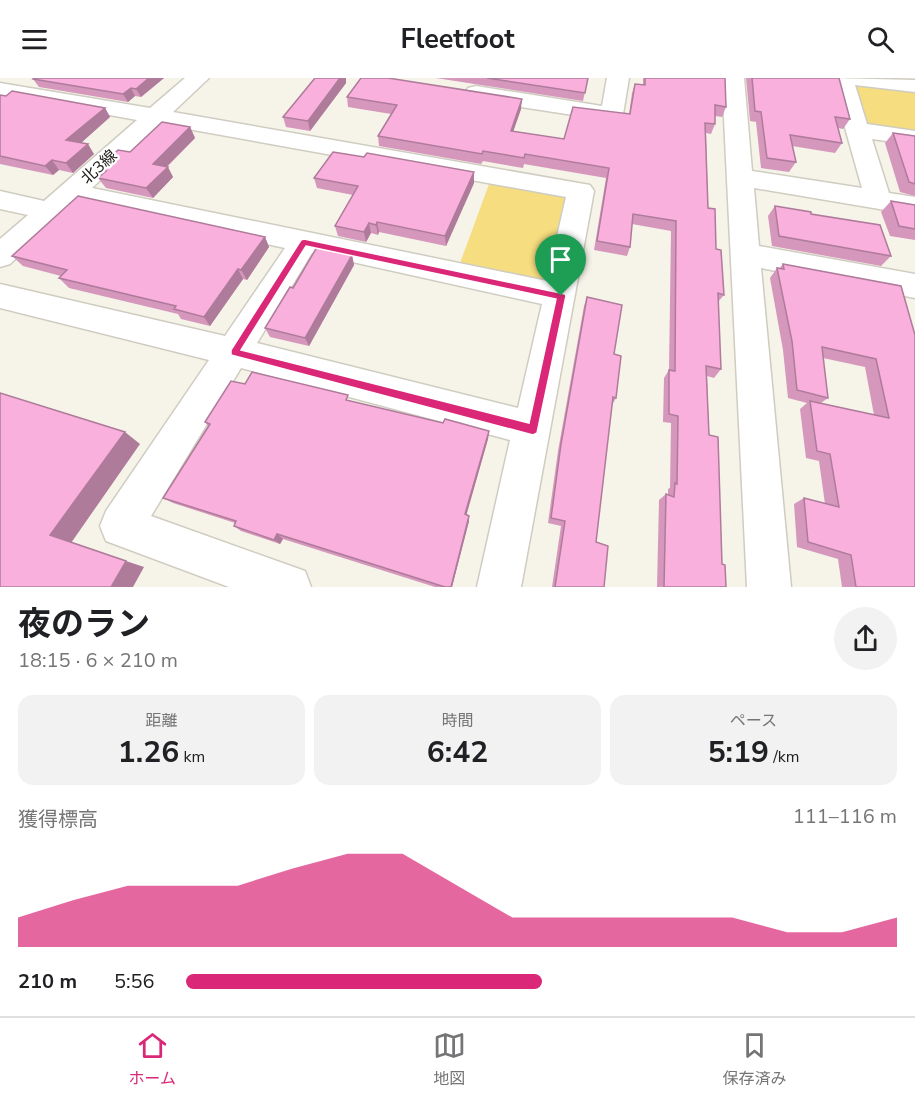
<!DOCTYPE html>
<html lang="ja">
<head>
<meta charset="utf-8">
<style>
	:root { --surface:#fff; --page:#f2f2f2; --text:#202124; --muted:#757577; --line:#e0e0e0; --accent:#db2777 }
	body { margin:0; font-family:"Nunito Sans","Noto Sans JP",sans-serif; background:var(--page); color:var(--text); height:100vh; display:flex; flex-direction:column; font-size:22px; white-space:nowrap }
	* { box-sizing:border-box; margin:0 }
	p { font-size:20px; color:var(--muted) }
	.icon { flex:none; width:33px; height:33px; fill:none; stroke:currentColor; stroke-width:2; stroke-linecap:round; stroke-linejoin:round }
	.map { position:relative; height:509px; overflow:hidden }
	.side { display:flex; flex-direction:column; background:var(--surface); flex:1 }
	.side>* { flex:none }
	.pin { position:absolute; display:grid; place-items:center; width:51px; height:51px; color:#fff; margin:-62px -26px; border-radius:50% 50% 50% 0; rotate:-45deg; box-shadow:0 0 6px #0007 }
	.pin .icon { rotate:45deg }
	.round { display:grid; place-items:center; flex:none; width:63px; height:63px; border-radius:32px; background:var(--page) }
	.overview { display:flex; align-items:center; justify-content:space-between; height:102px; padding:0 18px }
	h1 { font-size:33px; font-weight:700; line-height:45px }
	.metrics { display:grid; grid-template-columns:repeat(3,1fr); gap:9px; height:102px; padding:6px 18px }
	.metrics div { display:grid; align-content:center; border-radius:15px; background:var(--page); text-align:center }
	.metrics b { font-size:30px; font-weight:700 }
	.metrics small { font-size:16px; font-weight:400 }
	.metrics p { font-size:16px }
	.chart { height:168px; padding:12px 18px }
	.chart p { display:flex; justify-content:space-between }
	.chart svg { width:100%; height:108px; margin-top:6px; fill:var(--accent); opacity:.7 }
	ul { padding:0 18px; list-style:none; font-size:20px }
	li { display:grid; grid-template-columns:96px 72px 1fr; align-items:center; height:45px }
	li i { height:15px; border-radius:8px; background:var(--accent) }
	header { display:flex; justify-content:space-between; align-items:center; height:78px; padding:0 18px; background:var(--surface); font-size:27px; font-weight:700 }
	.tabs { display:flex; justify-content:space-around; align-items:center; height:84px; border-top:2px solid var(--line); background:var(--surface); font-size:16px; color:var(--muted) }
	.tabs a { display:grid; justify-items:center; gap:3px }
	.tabs .selected { color:var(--accent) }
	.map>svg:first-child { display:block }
	.green { fill:#f6dd7f }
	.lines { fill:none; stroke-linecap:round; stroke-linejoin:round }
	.minor-casing { stroke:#cfccc1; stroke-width:3 }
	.minor { fill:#fff; fill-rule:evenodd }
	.wall { fill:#d697bd; fill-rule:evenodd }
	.shaded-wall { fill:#ae7b9a }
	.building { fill:#f9b0dc; stroke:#ae7b9a; stroke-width:1.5 }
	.route { fill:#db2777; stroke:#fff; stroke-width:1.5; fill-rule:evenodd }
	.labels { text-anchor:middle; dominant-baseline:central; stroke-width:4.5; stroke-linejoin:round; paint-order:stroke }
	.far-street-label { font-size:16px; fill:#1e1d19; stroke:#fff }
</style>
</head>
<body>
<header><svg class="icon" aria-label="menu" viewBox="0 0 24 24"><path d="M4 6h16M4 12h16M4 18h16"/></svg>Fleetfoot<svg class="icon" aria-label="search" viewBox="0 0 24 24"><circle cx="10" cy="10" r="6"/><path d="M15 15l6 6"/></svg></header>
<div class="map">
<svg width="915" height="509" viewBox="0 0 915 509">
	<rect width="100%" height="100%" fill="#f6f3e8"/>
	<g class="green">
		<path d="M842 0 915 8V60L858 52Z"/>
		<path d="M492 98 581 113 561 218 456 196Z"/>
	</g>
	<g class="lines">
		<defs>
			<g id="minor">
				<path d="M185 0H209L173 34 590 107 594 113 521 509H477L510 362 241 290 151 438 305 493 311 509H229L106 463 100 448 106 433 209 282 0 230V206L225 258 285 170 77 124 10 186 0 189V161L28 137 0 131V113L44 123 137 42 0 17V5L150 30ZM160 46 566 119 547 203 92 110ZM312 175 542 226 518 330 257 265Z"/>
				<path d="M607 0H629L623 36 620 41 612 43 476 22 468 20 465 15 468 10 476 8 602 28Z"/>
				<path d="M722 0H744L752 93 862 110 831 0 915 2V14L855 7 867 46 915 53V67L872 61 889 115 915 119V137L754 110 759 168 915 196V220L761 190 791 509H747Z"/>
			</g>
		</defs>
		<use href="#minor" class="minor-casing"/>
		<use href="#minor" class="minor"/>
	</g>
	<g class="wall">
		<path d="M34 0H164L141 19 135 18 128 24 39 9 33 1Z"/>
		<path d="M315 0H346V5L310 53 286 49 283 39Z"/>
		<path d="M436 0H588L583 23Z"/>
		<path d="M643 0H725L726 29 722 39 715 38V46L711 56 706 55 708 130 724 217 718 224 721 291 714 300 707 298 709 357 722 486 726 509H657L659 422 666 416 668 417V411L670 410 671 345 663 344 664 300 669 292 671 153 632 146 630 169 627 178 594 172 606 100 524 86 523 90 483 83 481 86 379 68 378 58 391 36 348 29 347 19 521 31 513 53 564 61 629 36 632 15 635 6 643 7Z"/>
		<path d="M746 0H839L850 41 843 51 838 50 842 65 835 75 792 68 796 84 789 94 761 90 756 44 750 43Z"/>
		<path d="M0 17 105 30 110 39 81 65 94 76 73 95 59 92 53 97 0 86Z"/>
		<path d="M190 49 195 60 167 89 173 99 153 120 106 110 98 100 102 97 97 91 130 74Z"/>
		<path d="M893 55 915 58V118L900 114 885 65Z"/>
		<path d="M364 79 474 94V105L446 168 379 154 378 157 371 155 366 164 338 158 335 148 353 117 317 110 314 100Z"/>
		<path d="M891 123 915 127V162L890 158 881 134Z"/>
		<path d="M775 128 811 136 891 178 881 188 772 168 768 138Z"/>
		<path d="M265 159 269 169 247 202 243 201 210 248 181 241 178 236 69 210 59 200 61 198 23 188 12 178Z"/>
		<path d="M352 177 354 187 309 268 270 259 265 250 293 210Z"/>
		<path d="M783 186 901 208 915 509H842L838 481 797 469 794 426 804 420 825 426 819 383 806 380 800 331 807 325 788 320 783 272 770 200 777 190 779 191ZM823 280 865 289 874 337 821 325 828 320Z"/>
		<path d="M587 219 614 276 616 320 612 327 596 464 604 509H552L561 448 548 445 558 373 584 228Z"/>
		<path d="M245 306 351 323 443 345 489 353 488 361 466 437 469 443 452 509H435L283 461 280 466 241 453 234 448 235 445 173 425 163 420 208 348 205 344Z"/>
	</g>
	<g class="shaded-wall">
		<path d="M149 0H164L141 19 136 11Z"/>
		<path d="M340 0H346V5L310 53 308 43Z"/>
		<path d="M131 10 135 18 128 24 123 16Z"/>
		<path d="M522 21 521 31 510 63 511 53Z"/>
		<path d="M105 30 110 39 73 72 66 62Z"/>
		<path d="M190 49 195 60 159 96 153 86Z"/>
		<path d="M88 66 94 76 73 95 66 85Z"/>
		<path d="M52 82 59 92 53 97 45 88Z"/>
		<path d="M168 89 173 99 153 120 146 110Z"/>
		<path d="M474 94V105L446 168 445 158Z"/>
		<path d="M377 144 379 154 378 157 376 147Z"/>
		<path d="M369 145 371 155 366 164 364 154Z"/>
		<path d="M265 159 269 169 247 202 241 192Z"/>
		<path d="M352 177 354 187 309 268 305 260Z"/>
		<path d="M238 191 243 201 210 248 204 239Z"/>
		<path d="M489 353 488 361 465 442V436Z"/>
		<path d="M125 354 140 366 71 465 50 457Z"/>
		<path d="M469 438V443L452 509H451Z"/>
		<path d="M277 456 283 461 280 466 274 462Z"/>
		<path d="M126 483 144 489 133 509H111Z"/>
	</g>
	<g class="building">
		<path d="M34 0H149L136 11 131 10 123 16 33 1Z"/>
		<path d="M315 0H340L308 43 283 39Z"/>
		<path d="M361 0H388L522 21 511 53 564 61 573 29 630 36 635 6 645 7V0H725L726 29 715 27V46L705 45 708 130 715 131 716 171 721 172 724 217 718 215 721 291 706 288 709 357 718 359 722 486 725 487 726 509H664L666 416 674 419 675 405 677 406 678 338 669 336V292L675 293 676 143 633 136 630 169 597 163 609 90 525 76 524 80 483 73 482 76 378 58 397 27 347 19Z"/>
		<path d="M487 0H588L585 15Z"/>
		<path d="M752 0H839L850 41 835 39 842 65 790 57 796 84 767 80 761 34 755 33Z"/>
		<path d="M12 13 105 30 66 62 88 66 66 85 52 82 45 88 0 78V17L6 18Z"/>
		<path d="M162 44 190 49 153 86 168 89 146 110 98 100 106 93 97 91 118 72 130 74Z"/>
		<path d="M893 55 915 58V106L909 104Z"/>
		<path d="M333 74 364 79 367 75 474 94 445 158 377 144 376 147 369 145 364 154 335 148 358 108 314 100Z"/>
		<path d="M78 118 265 159 241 192 238 191 204 239 174 231 176 228 59 200 67 192 12 178Z"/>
		<path d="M891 123 915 127V151L899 148Z"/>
		<path d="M775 128 811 134V136L880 147 891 178 779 158Z"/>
		<path d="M317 169 352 177 305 260 265 250 290 209 293 210Z"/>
		<path d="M783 186 901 208 915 257V509H856L851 477 808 464 804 420 839 429 830 376 817 373 810 323 889 340 876 281 822 269 828 320 797 312 792 263 777 190 784 191Z"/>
		<path d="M587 219 622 227 614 276 621 278 616 320 613 319 596 464 608 468 604 509H555L565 443 551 440 561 366Z"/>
		<path d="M252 294 348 317 346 322 443 345 445 341 489 353 465 436 469 438 451 509H445L277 456 274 462 234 448 236 443 163 420 210 346 205 344 231 303 245 306Z"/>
		<path d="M0 315 125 354 50 457 126 483 111 509H0Z"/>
	</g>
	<path class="route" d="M304 161 565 216 566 218 537 355 533 357 231 277V272L301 162ZM306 168 556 221 529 345 241 272Z"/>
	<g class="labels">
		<g class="far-street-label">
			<text transform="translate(99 89) rotate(-42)">北3線</text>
		</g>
	</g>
</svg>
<div class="pin" style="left:561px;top:218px;background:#1e9e55"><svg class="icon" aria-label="arrive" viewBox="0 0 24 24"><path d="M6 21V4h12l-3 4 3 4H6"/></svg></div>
</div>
<section class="side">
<div class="overview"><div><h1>夜のラン</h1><p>18:15 · 6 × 210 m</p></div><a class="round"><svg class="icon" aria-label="share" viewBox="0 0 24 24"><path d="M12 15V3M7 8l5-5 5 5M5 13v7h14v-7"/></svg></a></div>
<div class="metrics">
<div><p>距離</p><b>1.26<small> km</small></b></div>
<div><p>時間</p><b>6:42</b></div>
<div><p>ペース</p><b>5:19<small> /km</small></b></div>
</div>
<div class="chart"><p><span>獲得標高</span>111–116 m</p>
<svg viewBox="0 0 160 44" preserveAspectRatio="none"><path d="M0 44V32L10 25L20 19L30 19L40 19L50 12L60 6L70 6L80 19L90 32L100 32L110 32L120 32L130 32L140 38L150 38L160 32V44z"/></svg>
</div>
<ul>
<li><b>210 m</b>5:56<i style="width:50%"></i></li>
</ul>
</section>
<nav class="tabs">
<a class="selected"><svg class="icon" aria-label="home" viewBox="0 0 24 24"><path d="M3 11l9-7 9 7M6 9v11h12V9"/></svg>ホーム</a>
<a><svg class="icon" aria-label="map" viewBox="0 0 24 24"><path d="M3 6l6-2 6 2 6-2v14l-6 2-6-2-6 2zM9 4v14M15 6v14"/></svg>地図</a>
<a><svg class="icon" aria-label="saved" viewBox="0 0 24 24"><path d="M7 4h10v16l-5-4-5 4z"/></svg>保存済み</a>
</nav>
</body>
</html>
